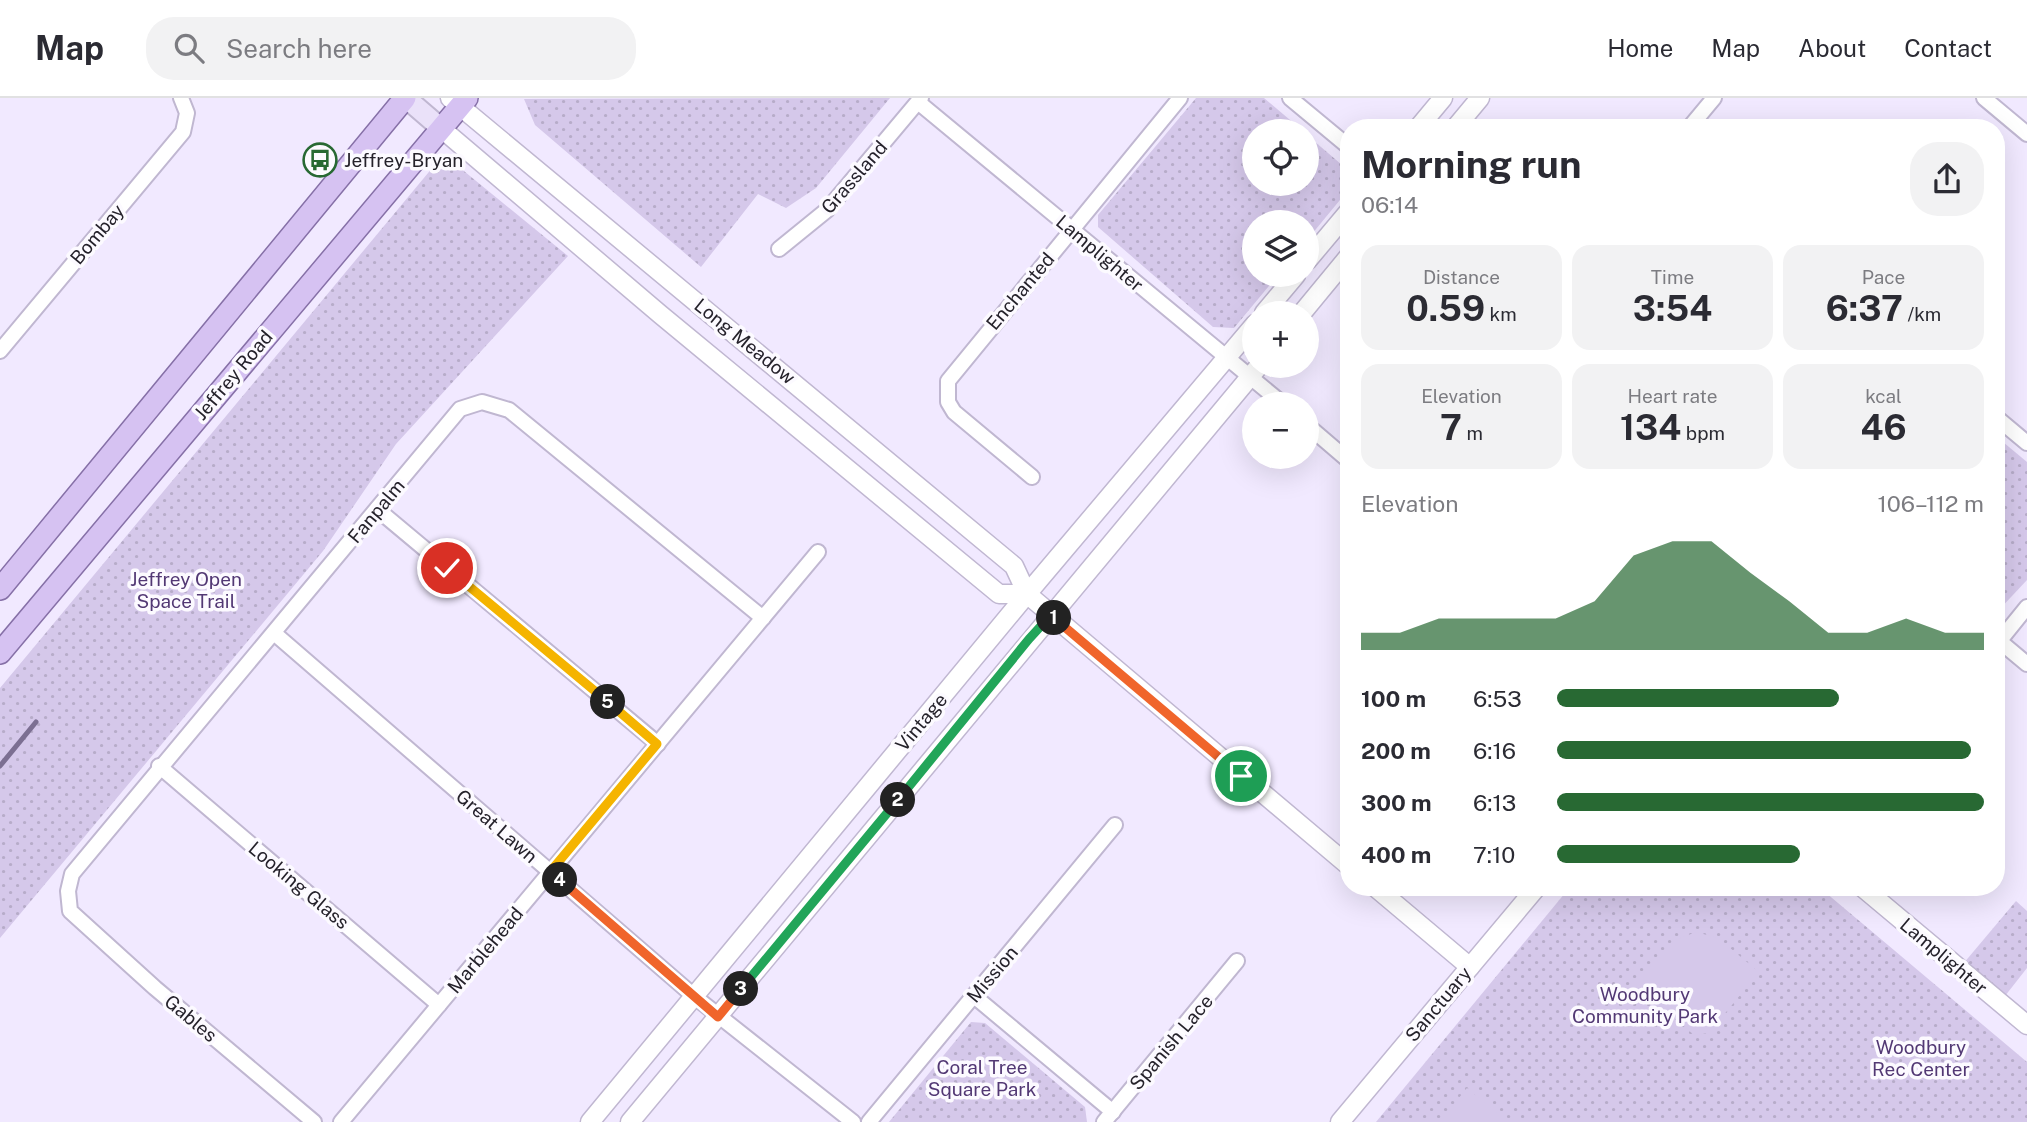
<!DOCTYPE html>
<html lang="en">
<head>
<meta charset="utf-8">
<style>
	:root { --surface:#fff; --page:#f2f2f3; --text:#2b2b33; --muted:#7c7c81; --line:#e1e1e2; --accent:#286933 }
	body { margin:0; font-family:"Public Sans",sans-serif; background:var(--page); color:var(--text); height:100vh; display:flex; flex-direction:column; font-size:26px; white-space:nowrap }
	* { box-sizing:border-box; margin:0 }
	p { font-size:23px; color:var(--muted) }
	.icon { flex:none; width:38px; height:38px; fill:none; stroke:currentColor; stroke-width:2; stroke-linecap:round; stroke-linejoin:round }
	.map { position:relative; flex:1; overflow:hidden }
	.details { position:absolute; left:1340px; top:21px; width:665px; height:777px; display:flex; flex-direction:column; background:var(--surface); border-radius:28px; box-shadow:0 7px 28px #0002 }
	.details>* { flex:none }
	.controls { position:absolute; left:1242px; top:21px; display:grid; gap:14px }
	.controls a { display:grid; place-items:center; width:77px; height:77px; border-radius:50%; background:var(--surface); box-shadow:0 7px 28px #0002; font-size:35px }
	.pin { position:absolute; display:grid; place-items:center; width:60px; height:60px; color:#fff; margin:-30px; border:4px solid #fff; border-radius:50%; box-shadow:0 2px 7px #0007 }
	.km { position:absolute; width:35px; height:35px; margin:-18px; border-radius:50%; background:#222; color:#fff; font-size:19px; line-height:35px; text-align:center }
	.round { display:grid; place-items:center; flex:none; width:74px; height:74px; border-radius:28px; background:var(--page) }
	.summary { display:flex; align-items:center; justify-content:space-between; height:119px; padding:0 21px }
	h1 { font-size:38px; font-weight:700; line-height:52px }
	.stats { display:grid; grid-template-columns:repeat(3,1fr); gap:10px; height:119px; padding:7px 21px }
	.stats div { display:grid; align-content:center; border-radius:18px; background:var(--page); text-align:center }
	.stats b { font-size:35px; font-weight:700 }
	.stats small { font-size:19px; font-weight:400 }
	.stats p { font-size:19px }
	.chart { height:196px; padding:14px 21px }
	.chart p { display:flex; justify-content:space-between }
	.chart svg { width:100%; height:126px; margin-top:7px; fill:var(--accent); opacity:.7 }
	ul { padding:0 21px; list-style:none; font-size:23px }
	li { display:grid; grid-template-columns:112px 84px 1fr; align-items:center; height:52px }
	li i { height:18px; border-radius:9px; background:var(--accent) }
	header { display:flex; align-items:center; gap:42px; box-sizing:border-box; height:98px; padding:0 35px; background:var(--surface); border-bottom:2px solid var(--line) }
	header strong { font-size:33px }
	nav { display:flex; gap:38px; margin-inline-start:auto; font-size:24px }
	.search { width:490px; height:63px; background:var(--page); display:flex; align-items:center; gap:18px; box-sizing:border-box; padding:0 24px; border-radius:28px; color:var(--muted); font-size:26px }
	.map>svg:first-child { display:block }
	.green { fill:url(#green-dots) }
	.pitch { fill:#d5c8ea }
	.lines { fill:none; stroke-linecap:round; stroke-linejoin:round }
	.stream { stroke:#7c6f92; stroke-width:5 }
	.minor-casing { stroke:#c0b7d1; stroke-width:18 }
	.tertiary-casing { stroke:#c0b7d1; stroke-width:21 }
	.secondary-casing { stroke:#c0b7d1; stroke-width:23 }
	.primary-casing { stroke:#8670a7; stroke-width:24 }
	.minor { stroke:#fff; stroke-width:14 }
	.tertiary { stroke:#fff; stroke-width:18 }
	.secondary { stroke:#eae1f9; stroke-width:19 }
	.primary { stroke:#d6c2f2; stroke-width:21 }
	.split-1-casing { stroke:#fff; stroke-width:14 }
	.split-2-casing { stroke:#fff; stroke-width:14 }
	.split-3-casing { stroke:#fff; stroke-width:14 }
	.split-4-casing { stroke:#fff; stroke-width:14 }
	.split-5-casing { stroke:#fff; stroke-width:14 }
	.split-6-casing { stroke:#fff; stroke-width:14 }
	.split-1 { stroke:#f0652b; stroke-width:9 }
	.split-2 { stroke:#22a559; stroke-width:9 }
	.split-3 { stroke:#22a559; stroke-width:9 }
	.split-4 { stroke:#f0652b; stroke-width:9 }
	.split-5 { stroke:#f5b400; stroke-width:9 }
	.split-6 { stroke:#f5b400; stroke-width:9 }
	.labels { text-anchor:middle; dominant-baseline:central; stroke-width:7; stroke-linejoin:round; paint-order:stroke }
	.poi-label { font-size:19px; fill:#25222b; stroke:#fcfaff; text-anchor:start }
	.street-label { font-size:19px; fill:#25222b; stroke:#fcfaff }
	.park-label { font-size:19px; fill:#523874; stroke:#fcfaff }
</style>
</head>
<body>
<header>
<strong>Map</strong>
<div class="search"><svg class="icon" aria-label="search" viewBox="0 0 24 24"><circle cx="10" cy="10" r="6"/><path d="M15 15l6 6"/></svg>Search here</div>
<nav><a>Home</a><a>Map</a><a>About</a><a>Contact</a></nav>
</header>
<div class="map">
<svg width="2027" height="1024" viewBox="0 0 2027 1024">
	<defs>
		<pattern id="green-dots" width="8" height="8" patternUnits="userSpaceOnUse" patternTransform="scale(1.75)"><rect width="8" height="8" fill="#d5c8ea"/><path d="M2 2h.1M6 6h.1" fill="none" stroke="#b7acc9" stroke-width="1.8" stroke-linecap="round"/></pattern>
	</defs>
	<rect width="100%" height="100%" fill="#f1e9ff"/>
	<g class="green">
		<path d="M890 0 816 90 786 110 758 96 701 169 535 27 524 1Z"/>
		<path d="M1196 0H1264L1303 33H1255V86H1307V37L1349 73V91L1307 142V124H1255V177H1278L1234 230 1213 229 1098 129V117Z"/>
		<path d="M445 63 459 69 568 158 396 346 323 453 0 840V590L433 69 446 66Z"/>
		<path d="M1997 339 2027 364V482L1997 514Z"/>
		<path d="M1570 789H1819L2027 964V1024H1376Z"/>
		<path d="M2016 803 2027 813V870L2005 898 1963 866Z"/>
		<path d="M971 924 985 925 1085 1009 1087 1024H889Z"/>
	</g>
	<g class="pitch">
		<path d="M1696 834 1718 840 1759 874 1709 935 1694 937 1635 886 1673 843Z"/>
		<path d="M1467 990 1508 1024H1439Z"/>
	</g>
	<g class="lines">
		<path class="stream" d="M0 668 36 624"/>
		<defs>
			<g id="minor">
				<path d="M1290 0 1349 49"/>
				<path d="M1984 0 2027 36"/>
				<path d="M918 4 1283 306"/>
				<path d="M1689 30 1714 0"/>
				<path d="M779 151 827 112 921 0"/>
				<path d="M0 253 183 34 187 15 181 0"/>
				<path d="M1997 320 2027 345"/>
				<path d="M1307 327 1349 363"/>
				<path d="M1032 379 954 314 948 304V283L1180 0"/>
				<path d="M377 411 658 646"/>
				<path d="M274 535 695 899 853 1024"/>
				<path d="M1997 541 2027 566"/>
				<path d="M1997 546 2027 509"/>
				<path d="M159 668 439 907"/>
				<path d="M974 898 1113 1014"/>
				<path d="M314 1024 155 890 70 813 68 793 72 776 460 311 482 304 509 312 763 520"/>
				<path d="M341 1024 818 454"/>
				<path d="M869 1024 1115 727"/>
				<path d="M1104 1024 1237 863"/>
			</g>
			<g id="tertiary">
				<path d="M450 0 1014 468 1027 496 1349 768"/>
				<path d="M1418 30 1443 0"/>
				<path d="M1455 30 1480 0"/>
				<path d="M442 31 661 217 999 496H1027"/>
				<path d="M1307 163 1349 113"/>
				<path d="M1264 215 1296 177"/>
				<path d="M1302 215 1349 158"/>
				<path d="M1375 789 1470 869"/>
				<path d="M1862 789 2027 927"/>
				<path d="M590 1024 1027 496 1255 226"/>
				<path d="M630 1024 1259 268"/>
				<path d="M1340 1024 1537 789"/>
			</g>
			<path id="secondary" d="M406 0 442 31"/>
			<g id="primary">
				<path d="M0 491 405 0"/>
				<path d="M0 555 467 0"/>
			</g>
		</defs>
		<use href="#minor" class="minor-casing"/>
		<use href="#tertiary" class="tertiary-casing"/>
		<use href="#secondary" class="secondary-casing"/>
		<use href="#primary" class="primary-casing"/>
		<use href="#minor" class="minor"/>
		<use href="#tertiary" class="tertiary"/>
		<use href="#secondary" class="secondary"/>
		<use href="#primary" class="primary"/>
	</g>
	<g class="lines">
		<defs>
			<path id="split-1" d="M1054 520 1241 678"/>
			<path id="split-2" d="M898 702 1029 541 1051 517 1054 520"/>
			<path id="split-3" d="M741 891 898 702"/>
			<path id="split-4" d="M560 782 718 919 741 891"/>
			<path id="split-5" d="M560 782 550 774 657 646 608 604"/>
			<path id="split-6" d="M447 470 608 604"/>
		</defs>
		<use href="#split-1" class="split-1-casing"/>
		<use href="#split-2" class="split-2-casing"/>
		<use href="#split-3" class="split-3-casing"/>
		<use href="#split-4" class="split-4-casing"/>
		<use href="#split-5" class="split-5-casing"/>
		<use href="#split-6" class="split-6-casing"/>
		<use href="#split-1" class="split-1"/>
		<use href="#split-2" class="split-2"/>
		<use href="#split-3" class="split-3"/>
		<use href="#split-4" class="split-4"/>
		<use href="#split-5" class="split-5"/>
		<use href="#split-6" class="split-6"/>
	</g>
	<defs>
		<symbol id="bus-ring" viewBox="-11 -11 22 22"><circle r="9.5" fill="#fcfaff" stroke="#286933" stroke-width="1.5"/><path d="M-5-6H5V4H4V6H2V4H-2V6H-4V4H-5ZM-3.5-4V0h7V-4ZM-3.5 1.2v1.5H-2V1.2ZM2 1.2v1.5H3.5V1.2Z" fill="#286933"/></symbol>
	</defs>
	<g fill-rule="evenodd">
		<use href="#bus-ring" x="301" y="43" width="38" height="38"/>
	</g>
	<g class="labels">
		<g class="poi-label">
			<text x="344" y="62">Jeffrey-Bryan</text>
		</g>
		<g class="street-label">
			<text transform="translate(854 79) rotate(-49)">Grassland</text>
			<text transform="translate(97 136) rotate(-50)">Bombay</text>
			<text transform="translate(1100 155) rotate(40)">Lamplighter</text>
			<text transform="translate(1020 193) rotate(-50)">Enchanted</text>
			<text transform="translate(745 243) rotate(39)">Long Meadow</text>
			<text transform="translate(233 277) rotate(-50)">Jeffrey Road</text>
			<text transform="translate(376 413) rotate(-50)">Fanpalm</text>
			<text transform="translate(921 624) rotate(-50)">Vintage</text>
			<text transform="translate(497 728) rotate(41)">Great Lawn</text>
			<text transform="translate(299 787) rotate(40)">Looking Glass</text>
			<text transform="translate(485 852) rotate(-50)">Marblehead</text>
			<text transform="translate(1944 858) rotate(40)">Lamplighter</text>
			<text transform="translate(992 876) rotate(-50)">Mission</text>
			<text transform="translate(1438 906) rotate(-50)">Sanctuary</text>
			<text transform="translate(191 920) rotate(40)">Gables</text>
			<text transform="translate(1171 944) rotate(-50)">Spanish Lace</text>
		</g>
		<g class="park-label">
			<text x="186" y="481">Jeffrey Open<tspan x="186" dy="22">Space Trail</tspan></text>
			<text x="1645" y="896">Woodbury<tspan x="1645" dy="22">Community Park</tspan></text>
			<text x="1921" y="949">Woodbury<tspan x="1921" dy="22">Rec Center</tspan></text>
			<text x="982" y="969">Coral Tree<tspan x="982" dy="22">Square Park</tspan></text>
		</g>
	</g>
</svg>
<div class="controls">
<a><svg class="icon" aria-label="locate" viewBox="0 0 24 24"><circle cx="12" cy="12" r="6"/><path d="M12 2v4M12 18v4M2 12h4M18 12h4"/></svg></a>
<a><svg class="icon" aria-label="layers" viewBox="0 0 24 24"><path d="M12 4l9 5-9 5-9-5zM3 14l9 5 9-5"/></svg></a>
<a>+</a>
<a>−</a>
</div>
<div class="pin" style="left:1241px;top:678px;background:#1e9e55"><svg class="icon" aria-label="arrive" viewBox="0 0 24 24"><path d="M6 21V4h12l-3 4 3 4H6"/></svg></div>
<div class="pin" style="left:447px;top:470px;background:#d93025"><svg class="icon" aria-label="check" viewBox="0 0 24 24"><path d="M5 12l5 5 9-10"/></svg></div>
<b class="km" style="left:1054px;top:520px">1</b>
<b class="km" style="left:898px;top:702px">2</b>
<b class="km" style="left:741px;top:891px">3</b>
<b class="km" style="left:560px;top:782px">4</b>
<b class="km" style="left:608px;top:604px">5</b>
<section class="details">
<div class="summary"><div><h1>Morning run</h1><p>06:14</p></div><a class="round"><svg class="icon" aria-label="share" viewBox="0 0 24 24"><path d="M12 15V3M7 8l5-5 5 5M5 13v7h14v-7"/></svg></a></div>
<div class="stats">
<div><p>Distance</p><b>0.59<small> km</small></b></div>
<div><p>Time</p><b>3:54</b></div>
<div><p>Pace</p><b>6:37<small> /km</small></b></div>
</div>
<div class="stats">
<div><p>Elevation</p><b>7<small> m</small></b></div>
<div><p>Heart rate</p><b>134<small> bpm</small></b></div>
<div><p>kcal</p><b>46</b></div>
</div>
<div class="chart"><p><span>Elevation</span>106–112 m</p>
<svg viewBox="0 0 160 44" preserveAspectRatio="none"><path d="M0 44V38L10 38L20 33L30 33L40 33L50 33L60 27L70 11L80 6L90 6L100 17L110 27L120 38L130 38L140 33L150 38L160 38V44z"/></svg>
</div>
<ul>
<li><b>100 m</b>6:53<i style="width:66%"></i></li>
<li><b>200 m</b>6:16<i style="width:97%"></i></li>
<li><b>300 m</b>6:13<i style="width:100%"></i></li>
<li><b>400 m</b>7:10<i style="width:57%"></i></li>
</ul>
</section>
</div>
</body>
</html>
